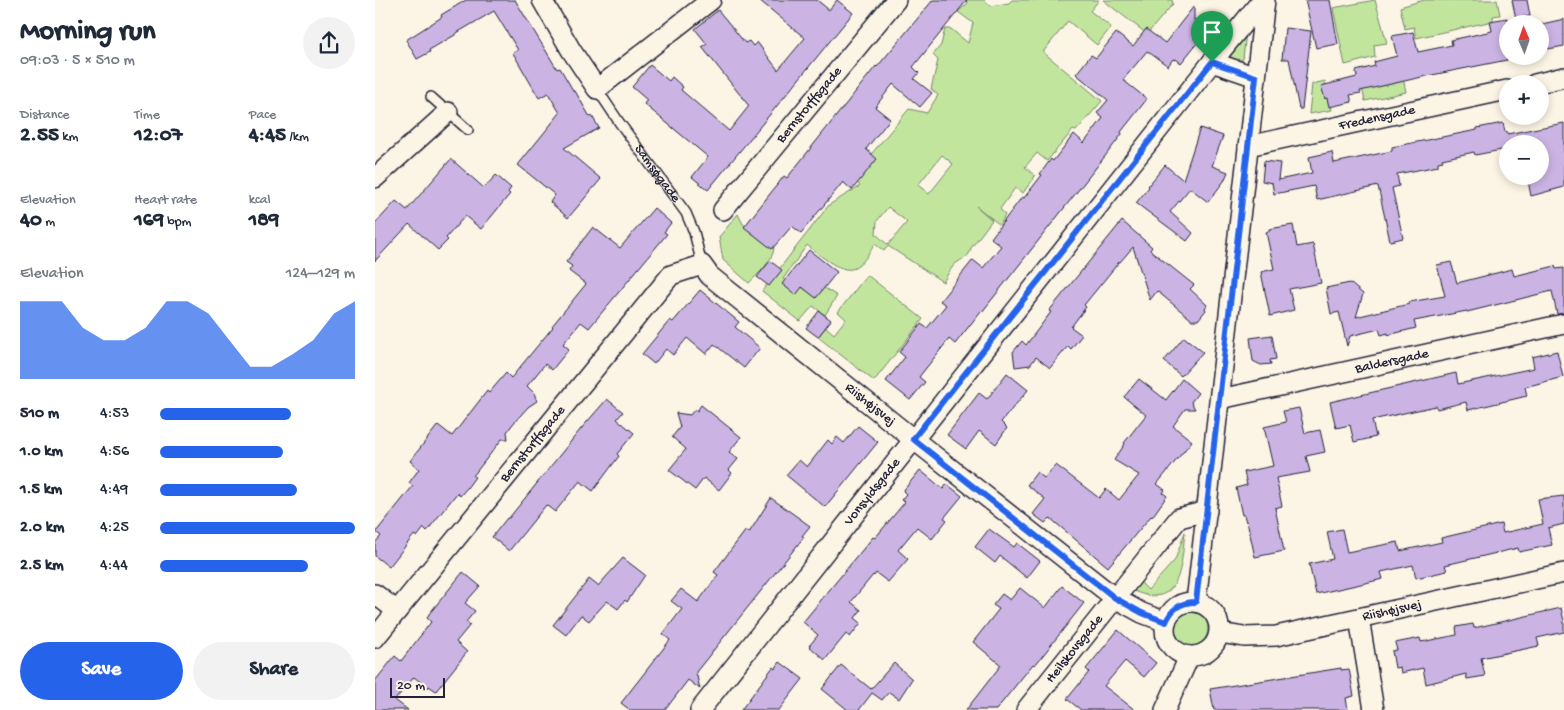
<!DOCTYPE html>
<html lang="en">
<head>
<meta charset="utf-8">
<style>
	:root { --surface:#fff; --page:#f2f2f3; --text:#1f2937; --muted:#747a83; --accent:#2563eb }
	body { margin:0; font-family:"Gochi Hand",sans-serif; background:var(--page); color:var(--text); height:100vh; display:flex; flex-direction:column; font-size:19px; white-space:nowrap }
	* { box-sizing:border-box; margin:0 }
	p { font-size:16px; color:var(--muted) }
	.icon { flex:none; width:28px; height:28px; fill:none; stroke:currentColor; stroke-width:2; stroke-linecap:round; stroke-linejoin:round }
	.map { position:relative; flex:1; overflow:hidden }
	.panel { display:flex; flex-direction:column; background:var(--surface); width:375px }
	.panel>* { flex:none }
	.needle { width:32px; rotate:358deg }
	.fabs { position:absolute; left:1124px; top:15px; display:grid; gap:10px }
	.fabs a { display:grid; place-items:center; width:50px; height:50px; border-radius:50%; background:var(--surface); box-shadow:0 2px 8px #0003; font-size:25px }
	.scale { position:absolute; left:15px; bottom:12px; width:55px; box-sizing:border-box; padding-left:5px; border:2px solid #22223b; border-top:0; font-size:14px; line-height:18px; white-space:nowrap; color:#22223b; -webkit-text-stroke:4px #fcf5e5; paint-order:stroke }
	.pin { position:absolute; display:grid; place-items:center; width:42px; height:42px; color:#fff; margin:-51px -21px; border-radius:50% 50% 50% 0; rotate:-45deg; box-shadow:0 0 5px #0007 }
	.pin .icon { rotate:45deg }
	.round { display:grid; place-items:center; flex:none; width:52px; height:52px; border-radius:26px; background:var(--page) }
	.headline { display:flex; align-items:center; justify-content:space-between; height:85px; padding:0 20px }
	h1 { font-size:28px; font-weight:700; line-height:38px }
	.figures { display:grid; grid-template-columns:repeat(3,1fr); gap:8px; height:85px; padding:5px 20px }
	.figures div { display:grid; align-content:center }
	.figures b { font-size:21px; font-weight:700 }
	.figures small { font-size:14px; font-weight:400 }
	.figures p { font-size:14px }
	.chart { height:140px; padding:10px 20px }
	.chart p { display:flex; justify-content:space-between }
	.chart svg { width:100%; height:90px; margin-top:5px; fill:var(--accent); opacity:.7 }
	.primary-button { display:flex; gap:10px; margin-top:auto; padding:10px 20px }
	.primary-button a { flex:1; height:58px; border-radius:30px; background:var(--accent); color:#fff; font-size:20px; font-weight:700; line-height:58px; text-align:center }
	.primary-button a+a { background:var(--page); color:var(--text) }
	ul { padding:0 20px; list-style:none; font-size:16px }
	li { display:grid; grid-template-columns:80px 60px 1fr; align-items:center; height:38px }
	li i { height:12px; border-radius:6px; background:var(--accent) }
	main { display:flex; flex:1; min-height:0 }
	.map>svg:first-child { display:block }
	.green { fill:#c2e59e; stroke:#72846c; fill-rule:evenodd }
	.building { fill:#cbb4e4; stroke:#22223b }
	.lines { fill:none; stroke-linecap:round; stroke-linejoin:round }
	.lane-casing { stroke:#22223b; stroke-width:12 }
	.street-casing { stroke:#22223b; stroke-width:22 }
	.lane { stroke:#fcf5e5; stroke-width:9 }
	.street { stroke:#fcf5e5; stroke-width:19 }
	.route-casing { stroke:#fff; stroke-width:10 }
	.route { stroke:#2563eb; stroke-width:6 }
	.labels { text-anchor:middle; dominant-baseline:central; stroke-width:4.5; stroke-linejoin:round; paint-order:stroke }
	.street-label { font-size:14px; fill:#22223b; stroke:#fcf5e5 }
</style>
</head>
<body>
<main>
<section class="panel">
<div class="headline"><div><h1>Morning run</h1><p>09:03 · 5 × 510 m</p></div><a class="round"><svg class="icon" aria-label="share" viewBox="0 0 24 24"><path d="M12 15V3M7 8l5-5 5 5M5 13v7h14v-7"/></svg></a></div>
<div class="figures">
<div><p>Distance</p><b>2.55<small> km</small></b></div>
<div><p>Time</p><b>12:07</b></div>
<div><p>Pace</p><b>4:45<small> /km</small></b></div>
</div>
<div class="figures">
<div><p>Elevation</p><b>40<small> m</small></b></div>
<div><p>Heart rate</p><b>169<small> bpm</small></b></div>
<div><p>kcal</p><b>189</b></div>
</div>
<div class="chart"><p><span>Elevation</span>124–129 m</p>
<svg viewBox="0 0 160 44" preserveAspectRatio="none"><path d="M0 44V6L10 6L20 6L30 19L40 25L50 25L60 19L70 6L80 6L90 12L100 25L110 38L120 38L130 32L140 25L150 12L160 6V44z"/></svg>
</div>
<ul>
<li><b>510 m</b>4:53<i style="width:67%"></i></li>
<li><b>1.0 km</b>4:56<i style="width:63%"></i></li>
<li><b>1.5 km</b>4:49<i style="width:70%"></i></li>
<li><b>2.0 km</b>4:25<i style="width:100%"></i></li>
<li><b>2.5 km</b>4:44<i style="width:76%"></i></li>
</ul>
<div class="primary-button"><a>Save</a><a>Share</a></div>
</section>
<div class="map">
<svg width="1189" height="710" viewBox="0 0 1189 710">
	<rect width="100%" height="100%" fill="#fcf5e5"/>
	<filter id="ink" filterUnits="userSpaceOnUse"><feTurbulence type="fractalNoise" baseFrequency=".02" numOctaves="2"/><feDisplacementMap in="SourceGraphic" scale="10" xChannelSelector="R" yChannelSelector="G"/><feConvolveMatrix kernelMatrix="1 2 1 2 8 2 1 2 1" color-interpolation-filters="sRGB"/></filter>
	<g filter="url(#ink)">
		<g class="green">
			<path d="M590 0H609L616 6 634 3 637 0H724L715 11 736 27 722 45 693 21 668 52 727 101 701 131 698 130 672 161 662 153 650 167 660 176 648 193 640 188 625 209 630 215 625 225 601 206 617 220 596 248C594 258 590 257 583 262 577 265 572 276 568 282L513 246 509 251 500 244C495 251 490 261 483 266 469 278 444 254 432 245L408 279 422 289 425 286 439 296 448 287 462 296 450 315 438 306 425 321 387 291 454 205 485 186 477 177 534 109 552 113 563 95 556 89 563 60 558 55 566 45 570 29H576L593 43 598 23 583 12 593 3ZM567 155 578 164 554 194 543 185ZM513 207 532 222 513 245 501 234 502 221Z"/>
			<path d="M728 0H797L798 4 772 34Z"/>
			<path d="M1000 0 1012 43 999 45 1000 57 970 65 958 8Z"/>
			<path d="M1049 0H1122L1125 15 1118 16V21L1041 38 1039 27 1030 29 1025 7Z"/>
			<path d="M871 32 868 59 863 61 852 56Z"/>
			<path d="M985 78H1028L1031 92 990 101Z"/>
			<path d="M950 81 957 110 934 114 937 84Z"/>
			<path d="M363 214 368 224 399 248C398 261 383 274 374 283L348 260 344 237Z"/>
			<path d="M492 275 548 319 499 381 443 337 451 327 459 334 471 319 463 312Z"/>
			<path d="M810 532C806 567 806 612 756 590L763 580 773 590 800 560Z"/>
			<circle cx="816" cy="629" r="17"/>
		</g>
		<g class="building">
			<path d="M91 0H140L182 69 185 68 199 92 200 91 215 117 217 116 224 128 189 148 226 179 193 218 175 202 180 195 143 165 185 113 173 93 164 98 138 53 143 50 119 11 80 34V35L54 50 55 52 42 59 31 40 67 17 66 15Z"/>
			<path d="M384 0H442L454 10 462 0 478 13 333 190 317 177 333 157 269 104 272 100 257 87 275 65 294 81 297 77 308 87 306 90 354 131 374 106 327 47 332 44 320 29 343 10 370 43 374 41 378 46 382 42 403 70 430 38Z"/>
			<path d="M558 0H592L538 67 544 73 539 79 557 93 545 107 518 84 500 107 515 119 491 149 502 159 477 190 468 182 426 233 417 226 397 249 369 227 409 176 412 178 501 66 502 67Z"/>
			<path d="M930 0H955L963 44 941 48Z"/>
			<path d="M1137 0H1152L1155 16 1141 19Z"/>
			<path d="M819 6V20L832 21 819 39 823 42 806 63 801 59 800 60 798 59 793 66 772 51 748 80 772 99 746 132 747 134 731 155 607 312 606 311 580 344 574 339 544 377 550 382 535 400 511 381 530 357 524 352 546 324 552 328 571 305 565 301 598 260 608 268 626 246 616 238 647 197 649 198 667 175 665 174 676 159 678 161 699 134 709 143 728 118 722 113 733 100 701 74 716 55 721 58 741 33 758 46 771 29 790 43Z"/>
			<path d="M1132 18V60L1047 77 985 91 986 93 975 95 977 102 954 107 952 98 950 99 946 86 982 77 981 71 1000 66 999 62 1022 56 1017 36 1038 32 1043 52 1077 45 1076 40 1117 31 1115 21Z"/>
			<path d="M1189 19V46L1173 49 1167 24Z"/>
			<path d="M910 28 936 31 927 109H924L914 59H907Z"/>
			<path d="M1128 123 1130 132 1132 131V134L1189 123V187L1156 196 1152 176H1165V144H1132V149L1100 155 1099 152 1067 159 1068 161 1063 162V166L1022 174 1024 186 1017 188 1028 238 1015 241 1003 186 942 200 939 186 899 194 897 183 887 181 889 161 905 163 903 180 937 173 934 157 957 152 959 163 1017 151V147L1102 130V128Z"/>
			<path d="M825 128 848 136 837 166 853 172 849 181 833 202 815 188 795 212 818 233 812 241 761 203 774 187 773 186 790 165 808 180Z"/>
			<path d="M76 159 109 188 121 175 136 188 133 192 135 194 106 229 90 216 71 238 73 240 63 250 34 224 0 261V224L21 201 32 210Z"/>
			<path d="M279 208 296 223 289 232 292 234 214 328 206 322 188 344 194 349 177 370 170 364 152 386 159 393 162 401 153 407 137 425 132 432 133 439H127L98 476 100 477 92 488 85 496 82 493 52 531 49 528 42 537 39 535 14 567 0 556V543L6 536 1 532 38 486 34 483 44 469 35 461 63 425 77 436 112 391 114 393 131 373 136 378 178 327 177 326 211 284 194 271 197 266 191 262 218 227 245 248Z"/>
			<path d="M747 221 777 247 775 250 819 285 815 289 832 305 830 308 831 310 823 320H817L782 291 775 300 758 247 745 262H744L709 305 711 307 696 327 707 335 696 349 693 346 675 368 661 357 655 365 640 367 638 352 647 341 651 345 676 312 674 311Z"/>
			<path d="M918 225 922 247 938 244 946 283 914 289 919 310 895 316 886 272 899 269 891 232 894 231V229Z"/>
			<path d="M434 250 462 272 441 298 427 287 421 295 407 284Z"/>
			<path d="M395 261 407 270 394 286 382 277Z"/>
			<path d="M1076 262 1082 283 1137 269 1139 276 1180 266 1181 269 1189 268V313L1182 314 1177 291 1092 312V311L1039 321 1041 328 1013 335V333L1006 335 1004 329 975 336 972 346 964 312 956 314 951 288 975 283 988 294 981 317 1034 304V302L1070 296 1062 265Z"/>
			<path d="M325 290 364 322 360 327 385 348 369 368 339 344 331 354 312 338 298 355 291 349 279 364 267 354 295 320 298 322Z"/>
			<path d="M444 311 456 320 443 337 431 328Z"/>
			<path d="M897 335 901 359 895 360 896 364 886 365 878 361 875 338Z"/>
			<path d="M809 337 828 352 806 376 789 361Z"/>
			<path d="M1182 351 1188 377 1150 387 1152 396 1093 410 1091 402 1062 409 1061 406 997 420 1001 437 979 442 975 425 961 428 955 402 1081 373 1083 384 1159 368 1157 357Z"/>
			<path d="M632 373 653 390 626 422 632 428 621 444 604 431 591 449 572 435 604 393 612 399Z"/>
			<path d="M764 379 791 400 807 379 823 393 816 402 820 409H810L798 426 817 441 782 484 790 490 788 493 792 496 777 517 776 516 733 567 675 518 670 523 658 514 670 499 652 485 662 472 669 478 681 465 724 498 731 489 744 500 764 475 739 460 750 444 749 443 771 415 749 397Z"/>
			<path d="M232 399 248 412 242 419 259 433 242 454 244 456 218 491 205 481 180 512 171 505 134 551 117 537 132 518H134L205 430Z"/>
			<path d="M326 405 366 437 354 452 363 459 354 470 357 473 344 490 329 478 320 490 294 470 311 449 297 437 305 427 301 413 315 415 320 409 322 411Z"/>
			<path d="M924 408 930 433 945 430 950 452 931 456 935 472 901 478 907 506 900 508 909 551 880 557 872 521 871 522 869 515H867L861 488 872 485 869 472 898 466 889 427 911 422 908 411Z"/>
			<path d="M483 426 503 442 450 507 411 475 424 460 432 467 453 440 457 444 462 437 469 443Z"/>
			<path d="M545 470 568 489 572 484 587 496 569 518 572 520 557 539 542 527 523 550 533 559 513 582 501 573 499 576 498 575 476 602 486 610 480 618 486 623 475 637 471 634 450 660 434 646 443 635 428 622 498 537 500 538 530 502 526 500 531 494 528 491Z"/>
			<path d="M1189 496V524L1173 528 1177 545 1144 552 1143 548 1070 565 1072 571 1041 578 1038 565 1006 572 1008 579 941 594 934 564 958 559 952 532 967 529 972 552 1023 542 1025 551 1067 542 1066 538 1126 524 1128 533 1168 524 1163 499Z"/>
			<path d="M396 498 435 526 427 536 429 537 321 672 325 689 313 680 290 710H255L246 703 295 640 288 634 307 609 296 601 306 589 323 602 343 575 339 572 371 530 374 533Z"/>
			<path d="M614 529 639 547 642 543 665 561 652 578 625 556 620 563 600 547Z"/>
			<path d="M248 558 270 575 252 602 250 600 243 609 232 601 214 621 206 615 191 635 178 625 214 579 223 586Z"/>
			<path d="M88 572 105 586 90 603 100 611 91 622 95 625 81 642 92 652 61 691 54 686 53 688 39 677 20 700 33 710H0V681L20 656 26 661 56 622 52 618 54 614Z"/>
			<path d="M687 586 709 603 669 654 660 665 658 664 621 710H591L626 665 598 642 624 609 618 605 627 594 635 600 645 588 670 608Z"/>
			<path d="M1186 608 1189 621V632L1162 638 1164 646 1106 658 1110 676 1092 679 1091 674 1051 684 1048 668 1026 673 1025 667 1020 668 1017 651 1022 650 1020 643 1045 638 1046 642 1082 635 1081 627 1098 624 1099 628Z"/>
			<path d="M743 630 781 663 769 677 750 661 729 686 760 710H706L692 699 714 672 711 669Z"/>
			<path d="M405 662 428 679 404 710H366L398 667 400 669Z"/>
			<path d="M519 663 537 679 524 699 514 692 507 700 497 693 484 710H473L447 689 466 665 496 689Z"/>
			<path d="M966 668V670L974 669 979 696 971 698 973 710H839L835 689Z"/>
		</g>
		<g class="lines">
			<defs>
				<g id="lane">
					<path id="s1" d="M222 89 244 122 311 213 319 232 327 265"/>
					<path d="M56 97 93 130"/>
				</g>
				<g id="street">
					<path d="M167 0 196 50 222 89 336 0"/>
					<path d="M837 62 887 0"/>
					<path d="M1160 84 1189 77"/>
					<path id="s2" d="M873 146 1132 90"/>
					<path d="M0 178 73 112"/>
					<path id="s3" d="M348 210 521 0"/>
					<path id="s4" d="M845 399 1189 324"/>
					<path d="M0 594 22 611"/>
					<circle cx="817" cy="629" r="27"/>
					<path d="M821 602 890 0"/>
					<path d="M984 618 999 710"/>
					<path id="s5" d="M845 633 869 637 901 636 1189 573"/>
					<path id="s6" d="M0 638 296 275 327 265 335 276 538 439 740 598 767 613 791 622"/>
					<path id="s7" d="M325 710 837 62 881 77"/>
					<path id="s8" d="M651 710 804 518 832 511"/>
					<path d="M790 710 814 657"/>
				</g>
			</defs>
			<use href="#lane" class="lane-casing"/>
			<use href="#street" class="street-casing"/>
			<use href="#lane" class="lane"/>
			<use href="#street" class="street"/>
		</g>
	</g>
	<g class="lines" filter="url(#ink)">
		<defs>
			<path id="route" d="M837 62 881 77 821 602C806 602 797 608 791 622L767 613 740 598 538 439Z"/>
		</defs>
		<use href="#route" class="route-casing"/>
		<use href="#route" class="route"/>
	</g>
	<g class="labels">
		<g class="street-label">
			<text stroke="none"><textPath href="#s3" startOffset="136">Bernstorffsgade</textPath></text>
			<text stroke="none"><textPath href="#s2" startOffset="132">Fredensgade</textPath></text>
			<text stroke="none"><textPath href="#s1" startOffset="104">Samsøgade</textPath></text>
			<text stroke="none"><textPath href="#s4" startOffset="176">Baldersgade</textPath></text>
			<text stroke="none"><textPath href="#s6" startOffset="720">Riishøjsvej</textPath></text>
			<text stroke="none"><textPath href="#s6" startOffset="250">Bernstorffsgade</textPath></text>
			<text stroke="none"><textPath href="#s7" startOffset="278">Vonsyldsgade</textPath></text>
			<text stroke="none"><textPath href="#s5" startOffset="175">Riishøjsvej</textPath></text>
			<text stroke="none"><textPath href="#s8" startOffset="78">Heilskovsgade</textPath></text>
		</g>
	</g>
</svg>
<div class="fabs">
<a><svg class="needle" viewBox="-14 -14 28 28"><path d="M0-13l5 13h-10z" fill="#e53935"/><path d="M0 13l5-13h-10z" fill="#747a83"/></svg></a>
<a>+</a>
<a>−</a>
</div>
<div class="scale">20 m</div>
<div class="pin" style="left:837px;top:62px;background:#1e9e55"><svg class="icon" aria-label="arrive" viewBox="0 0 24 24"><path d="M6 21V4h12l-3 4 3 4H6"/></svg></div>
</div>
</main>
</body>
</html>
